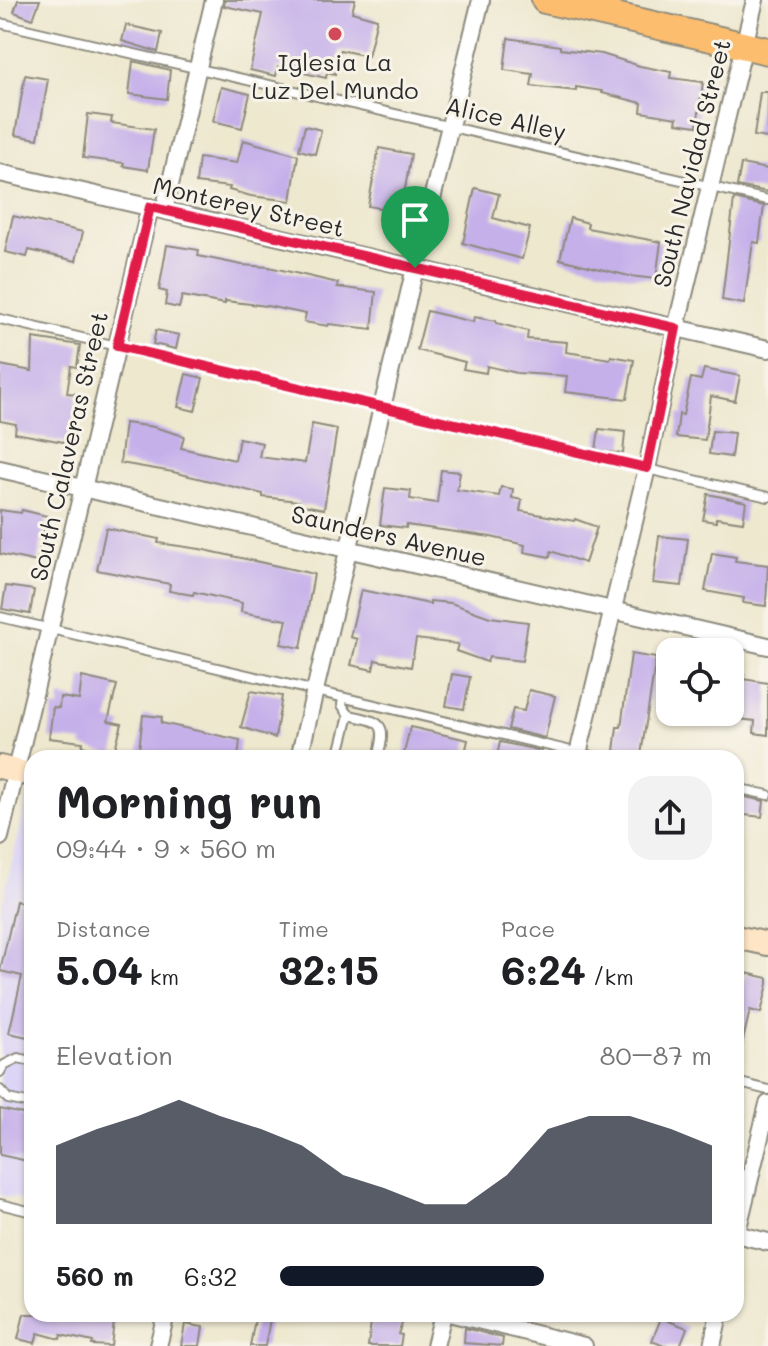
<!DOCTYPE html>
<html lang="en">
<head>
<meta charset="utf-8">
<style>
	:root { --surface:#fff; --page:#f2f2f2; --text:#202124; --muted:#757577; --accent:#111827 }
	body { margin:0; font-family:Mali,sans-serif; background:var(--page); color:var(--text); height:100vh; display:flex; flex-direction:column; font-size:30px; white-space:nowrap }
	* { box-sizing:border-box; margin:0 }
	p { font-size:26px; color:var(--muted) }
	.icon { flex:none; width:44px; height:44px; fill:none; stroke:currentColor; stroke-width:2; stroke-linecap:round; stroke-linejoin:round }
	.map { position:relative; flex:1; overflow:hidden }
	.side { position:absolute; left:24px; top:750px; width:720px; height:572px; display:flex; flex-direction:column; background:var(--surface); border-radius:24px; box-shadow:0 2px 6px #0004 }
	.side>* { flex:none }
	.controls { position:absolute; left:656px; top:638px; display:grid; gap:16px }
	.controls a { display:grid; place-items:center; width:88px; height:88px; border-radius:16px; background:var(--surface); box-shadow:0 2px 6px #0004; font-size:40px }
	.pin { position:absolute; display:grid; place-items:center; width:68px; height:68px; color:#fff; margin:-82px -34px; border-radius:50% 50% 50% 0; rotate:-45deg; box-shadow:0 0 8px #0007 }
	.pin .icon { rotate:45deg }
	.round { display:grid; place-items:center; flex:none; width:84px; height:84px; border-radius:24px; background:var(--page) }
	.summary { display:flex; align-items:center; justify-content:space-between; height:136px; padding:0 32px }
	h1 { font-size:44px; font-weight:700; line-height:60px }
	.stats { display:grid; grid-template-columns:repeat(3,1fr); gap:12px; height:136px; padding:8px 32px }
	.stats div { display:grid; align-content:center }
	.stats b { font-size:40px; font-weight:700 }
	.stats small { font-size:22px; font-weight:400 }
	.stats p { font-size:22px }
	.chart { height:224px; padding:16px 32px }
	.chart p { display:flex; justify-content:space-between }
	.chart svg { width:100%; height:144px; margin-top:8px; fill:var(--accent); opacity:.7 }
	ul { padding:0 32px; list-style:none; font-size:26px }
	li { display:grid; grid-template-columns:128px 96px 1fr; align-items:center; height:60px }
	li i { height:20px; border-radius:10px; background:var(--accent) }
	.map>svg:first-child { display:block }
	.built { fill:#ddd5f6 }
	.building { fill:#c6b0ea }
	.lines { fill:none; stroke-linecap:round; stroke-linejoin:round }
	.lane-casing { stroke:#8c8a7d; stroke-width:12 }
	.street-casing { stroke:#8c8a7d; stroke-width:20 }
	.secondary-casing { stroke:#8c8a7d; stroke-width:26 }
	.primary-casing { stroke:#8c8a7d; stroke-width:30 }
	.lane { stroke:#fff; stroke-width:8 }
	.street { stroke:#fff; stroke-width:16 }
	.secondary { stroke:#fee5c5; stroke-width:22 }
	.primary { stroke:#fcbd6e; stroke-width:26 }
	.route-casing { stroke:#fff; stroke-width:16 }
	.route { stroke:#e11d48; stroke-width:10 }
	.poi-dot { fill:#d1495b; stroke:#f7f3e8; stroke-width:3 }
	.labels { text-anchor:middle; dominant-baseline:central; stroke-width:6; stroke-linejoin:round; paint-order:stroke }
	.poi-label { font-size:24px; fill:#2b2b2b; stroke:#f7f3e8 }
	.street-label { font-size:24px; fill:#2b2b2b; stroke:#f7f3e8 }
</style>
</head>
<body>
<div class="map">
<svg width="768" height="1346" viewBox="0 0 768 1346">
	<rect width="100%" height="100%" fill="#f7f3e8"/>
	<filter id="ink" filterUnits="userSpaceOnUse"><feTurbulence type="fractalNoise" baseFrequency=".0125" numOctaves="2"/><feDisplacementMap in="SourceGraphic" scale="16" xChannelSelector="R" yChannelSelector="G"/><feConvolveMatrix kernelMatrix="1 2 1 2 8 2 1 2 1" color-interpolation-filters="sRGB"/></filter>
	<filter id="wash" filterUnits="userSpaceOnUse"><feTurbulence type="fractalNoise" baseFrequency=".006" numOctaves="4" result="noise"/><feDisplacementMap in="SourceGraphic" scale="32" xChannelSelector="R" yChannelSelector="G"/><feGaussianBlur stdDeviation="1.8" result="paint"/><feColorMatrix in="noise" values="0 0 0 0 0 0 0 0 0 0 0 0 0 0 0 0 0 1.4 0 .05"/><feComposite in="paint" operator="in"/></filter>
	<g filter="url(#wash)">
		<rect width="100%" height="100%" fill="#eee8cf"/>
		<path class="built" d="M29 791 32 792V1202L0 1195V912Z"/>
		<g id="blocks">
			<g class="building">
				<path d="M18 0H40L33 19 14 12Z"/>
				<path d="M225 0H355L352 12 377 19 368 56 340 50 335 74 327 72 326 78 278 67 276 76 250 70 263 14 224 6Z"/>
				<path d="M126 25 162 33 158 52 122 41Z"/>
				<path d="M508 38 560 46V49L602 54 640 66 671 72 670 78 703 82 697 126 676 123 677 118 641 112 642 103 602 93V91L576 87V91L531 86 533 74 504 70Z"/>
				<path d="M133 61 170 70 167 99 129 94Z"/>
				<path d="M25 75 48 79 38 139 15 135Z"/>
				<path d="M221 87 250 94 242 128 213 121Z"/>
				<path d="M760 92H768V138L754 136Z"/>
				<path d="M88 114 112 117 111 123 154 129 148 170 123 166 124 163 83 158Z"/>
				<path d="M305 126 321 130 315 154 299 150Z"/>
				<path d="M243 140 298 155 291 201 251 196 229 190 230 187 196 183 199 158 237 163Z"/>
				<path d="M379 148 411 154 401 212 368 206Z"/>
				<path d="M741 164 768 169V192L737 186Z"/>
				<path d="M475 188 499 194 493 218 530 228 522 259 463 243Z"/>
				<path d="M734 199 764 206 759 243 753 242 744 304 722 300Z"/>
				<path d="M13 216 83 232 76 261 29 250 27 257 5 252Z"/>
				<path d="M570 218 588 223 587 228 661 242 656 279 629 276 560 259Z"/>
				<path d="M167 245 199 250 198 256 242 265 269 267 338 283 337 287 376 292 372 329 329 324 328 326 304 322 306 314 267 306 225 301V304L182 296 179 308 165 305 167 292 159 290Z"/>
				<path d="M427 311 473 322 474 317 496 321V323L528 331 527 339 567 342 566 352 610 359 611 356 634 360 627 399 565 392 567 376 517 373 487 366 486 373 463 369 465 362 417 350Z"/>
				<path d="M156 330 179 335 176 349 153 344Z"/>
				<path d="M33 338 80 345 77 367 71 366 67 393 77 394 69 443 15 433 16 424 0 421V365L32 371Z"/>
				<path d="M704 369 740 376 735 401 711 396 705 440 676 437 679 414 683 415 691 378 701 380Z"/>
				<path d="M186 374 203 378 195 411 178 407Z"/>
				<path d="M125 423 154 427 184 436 181 448 235 460 239 438 262 443 259 457 305 463 312 424 337 429 324 509 298 504 299 501 263 497V494L173 472 120 463Z"/>
				<path d="M599 429 625 432 623 454 596 450Z"/>
				<path d="M712 431 734 433 731 457 709 454Z"/>
				<path d="M441 470 460 472 457 490 499 496 501 487 513 489 512 498 522 500 520 511 574 521 575 519 597 527 585 563 551 551 550 557 524 552 525 545 491 537 406 525V528L380 525 385 488 411 491 410 499 437 503Z"/>
				<path d="M708 494 746 502 743 522 716 518V522L703 520Z"/>
				<path d="M0 510 21 513 22 510 47 516 37 562 0 554Z"/>
				<path d="M106 528 159 539 158 543 200 549 314 574 301 648 281 644 287 620 241 612 242 603 194 592 193 595 169 591 170 584 97 570Z"/>
				<path d="M659 536 688 539 682 586 653 583Z"/>
				<path d="M712 553 736 557 735 561 768 565 766 606 743 603 744 598 705 591Z"/>
				<path d="M6 586 34 590 30 614 2 609Z"/>
				<path d="M361 590 430 604V601L451 603 490 617 528 622 522 661 489 657 487 662 456 651 458 644 416 639 411 667 375 660 373 670 351 665 357 639 350 637Z"/>
				<path d="M631 654 656 658 641 755 614 751 617 727H621Z"/>
				<path d="M452 674 470 677 464 709 446 706Z"/>
				<path d="M730 674 744 675 743 679 768 683V735L754 733 755 721 730 718Z"/>
				<path d="M82 677 117 685 108 721 122 724 113 755 82 746 83 742 49 738 53 707 59 708 60 697 79 700Z"/>
				<path d="M529 690 555 696 545 738 508 729 513 709 524 711Z"/>
				<path d="M251 691 282 696 275 738 241 727Z"/>
				<path d="M143 715 162 717 161 723 240 740 238 758H138Z"/>
				<path d="M410 727 468 740 464 758H403Z"/>
				<path d="M500 742 542 751 540 758 497 756Z"/>
				<path d="M736 795 764 801 762 817 736 814Z"/>
				<path d="M16 901 32 905V1038L9 1033 22 976 0 971Z"/>
				<path d="M746 973 768 978V984L761 1013 750 1010 741 1049H736V1013Z"/>
				<path d="M0 1109 32 1116V1162L0 1155Z"/>
				<path d="M24 1314H115L111 1346 92 1345 93 1342 61 1335 60 1339 38 1333 35 1343 18 1339Z"/>
				<path d="M256 1314H271L265 1346H250Z"/>
				<path d="M372 1314H406L398 1334 402 1335 400 1346H368Z"/>
				<path d="M661 1318 687 1328 680 1346H664L652 1341Z"/>
				<path d="M185 1324 203 1327 200 1346H181Z"/>
				<path d="M465 1328 503 1338 502 1346 464 1343Z"/>
			</g>
		</g>
	</g>
	<g filter="url(#ink)">
		<use href="#blocks" fill-opacity="0" stroke="#8c8a7d" stroke-width="2"/>
		<g class="lines">
			<defs>
				<g id="lane">
					<path d="M0 23 768 200"/>
					<path d="M0 319 768 497"/>
					<path d="M0 617 601 758"/>
					<path d="M343 698 342 705 349 715C383 722 387 723 378 758"/>
					<path d="M338 758 349 715"/>
					<path d="M736 788 768 795"/>
					<path d="M0 1072 4 1065 18 1058 32 1061"/>
					<path d="M736 1082 768 1090"/>
					<path d="M0 1090 8 1099 32 1104"/>
					<path d="M0 1204 32 1212"/>
				</g>
				<g id="street">
					<path d="M0 173 768 349"/>
					<path d="M164 210 214 0"/>
					<path d="M0 469 768 646"/>
					<path d="M299 758 415 268 481 0"/>
					<path d="M577 758 647 468 676 328 755 0"/>
					<path d="M0 837 150 207"/>
					<path d="M736 1234 768 1242"/>
					<path d="M736 1236 768 1104"/>
					<path d="M453 1314 584 1346"/>
					<path d="M158 1346 166 1314"/>
					<path d="M435 1346 443 1314"/>
					<path d="M712 1346 719 1314"/>
				</g>
				<g id="secondary">
					<path d="M0 767 32 775"/>
					<path d="M736 937 768 944"/>
				</g>
				<path id="primary" d="M545 0 768 51"/>
			</defs>
			<use href="#lane" class="lane-casing"/>
			<use href="#street" class="street-casing"/>
			<use href="#secondary" class="secondary-casing"/>
			<use href="#primary" class="primary-casing"/>
			<use href="#lane" class="lane"/>
			<use href="#street" class="street"/>
			<use href="#secondary" class="secondary"/>
			<use href="#primary" class="primary"/>
		</g>
	</g>
	<g class="lines" filter="url(#ink)">
		<defs>
			<path id="route" d="M150 207 676 328 647 468 117 346Z"/>
		</defs>
		<use href="#route" class="route-casing"/>
		<use href="#route" class="route"/>
	</g>
	<circle class="poi-dot" cx="335" cy="34" r="8"/>
	<g class="labels">
		<g class="poi-label">
			<text x="335" y="61">Iglesia La<tspan x="335" dy="28">Luz Del Mundo</tspan></text>
		</g>
		<g class="street-label">
			<text transform="translate(506 118) rotate(13)">Alice Alley</text>
			<text transform="translate(691 163) rotate(-76)">South Navidad Street</text>
			<text transform="translate(249 206) rotate(13)">Monterey Street</text>
			<text transform="translate(68 446) rotate(-77)">South Calaveras Street</text>
			<text transform="translate(389 535) rotate(13)">Saunders Avenue</text>
		</g>
	</g>
</svg>
<div class="controls">
<a><svg class="icon" aria-label="locate" viewBox="0 0 24 24"><circle cx="12" cy="12" r="6"/><path d="M12 2v4M12 18v4M2 12h4M18 12h4"/></svg></a>
</div>
<div class="pin" style="left:415px;top:268px;background:#1e9e55"><svg class="icon" aria-label="arrive" viewBox="0 0 24 24"><path d="M6 21V4h12l-3 4 3 4H6"/></svg></div>
<section class="side">
<div class="summary"><div><h1>Morning run</h1><p>09:44 · 9 × 560 m</p></div><a class="round"><svg class="icon" aria-label="share" viewBox="0 0 24 24"><path d="M12 15V3M7 8l5-5 5 5M5 13v7h14v-7"/></svg></a></div>
<div class="stats">
<div><p>Distance</p><b>5.04<small> km</small></b></div>
<div><p>Time</p><b>32:15</b></div>
<div><p>Pace</p><b>6:24<small> /km</small></b></div>
</div>
<div class="chart"><p><span>Elevation</span>80–87 m</p>
<svg viewBox="0 0 160 44" preserveAspectRatio="none"><path d="M0 44V20L10 15L20 11L30 6L40 11L50 15L60 20L70 29L80 33L90 38L100 38L110 29L120 15L130 11L140 11L150 15L160 20V44z"/></svg>
</div>
<ul>
<li><b>560 m</b>6:32<i style="width:61%"></i></li>
</ul>
</section>
</div>
</body>
</html>
